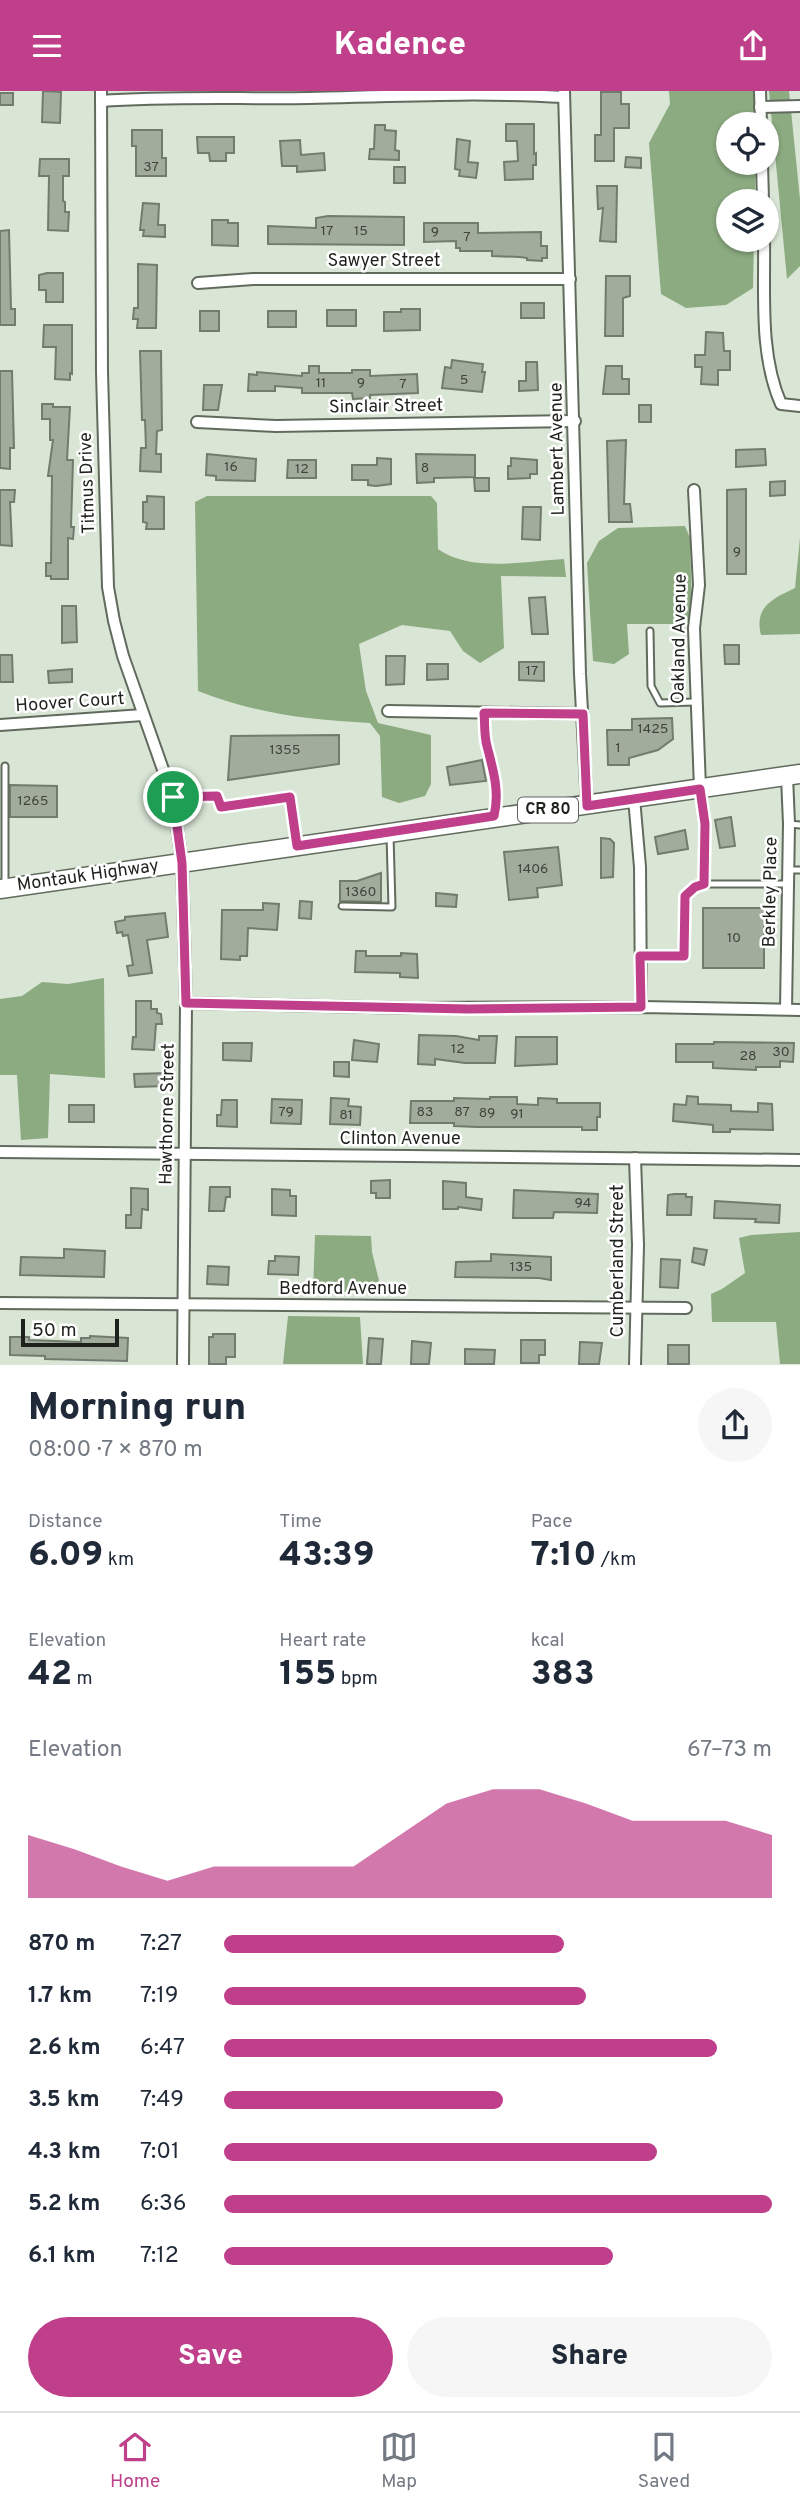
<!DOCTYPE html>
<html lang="en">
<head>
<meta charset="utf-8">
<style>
	:root { --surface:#fff; --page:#f6f6f7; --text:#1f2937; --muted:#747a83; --line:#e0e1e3; --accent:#bf3f8b }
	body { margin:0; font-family:Overpass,sans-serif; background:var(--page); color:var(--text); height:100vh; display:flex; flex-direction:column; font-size:26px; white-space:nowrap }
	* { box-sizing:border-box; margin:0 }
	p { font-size:23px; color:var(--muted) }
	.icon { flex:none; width:38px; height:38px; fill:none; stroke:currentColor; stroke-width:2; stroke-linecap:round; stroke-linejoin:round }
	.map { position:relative; height:1274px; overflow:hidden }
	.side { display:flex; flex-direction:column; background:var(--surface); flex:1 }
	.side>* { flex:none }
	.buttons { position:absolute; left:716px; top:21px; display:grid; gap:14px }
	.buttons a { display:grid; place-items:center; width:63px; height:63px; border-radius:50%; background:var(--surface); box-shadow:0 2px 5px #0004; font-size:35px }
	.scale { position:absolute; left:21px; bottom:18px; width:98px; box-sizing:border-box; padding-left:7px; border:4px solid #1e221c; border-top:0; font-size:19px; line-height:24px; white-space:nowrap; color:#1e221c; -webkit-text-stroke:5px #fff; paint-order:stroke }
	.pin { position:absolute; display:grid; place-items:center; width:60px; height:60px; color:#fff; margin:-30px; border:4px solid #fff; border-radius:50%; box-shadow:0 2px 7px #0007 }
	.round { display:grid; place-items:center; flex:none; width:74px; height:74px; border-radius:37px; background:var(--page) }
	.overview { display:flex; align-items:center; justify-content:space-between; height:119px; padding:0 28px }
	h1 { font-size:38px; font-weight:800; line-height:52px }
	.stats { display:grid; grid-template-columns:repeat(3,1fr); gap:10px; height:119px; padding:7px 28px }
	.stats div { display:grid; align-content:center }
	.stats b { font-size:35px; font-weight:800 }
	.stats small { font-size:19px; font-weight:400 }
	.stats p { font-size:19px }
	.chart { height:196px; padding:14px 28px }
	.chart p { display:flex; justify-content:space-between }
	.chart svg { width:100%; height:126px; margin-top:7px; fill:var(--accent); opacity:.7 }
	.action { display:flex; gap:14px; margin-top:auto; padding:14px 28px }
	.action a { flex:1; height:80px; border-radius:42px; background:var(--accent); color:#fff; font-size:28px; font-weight:800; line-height:80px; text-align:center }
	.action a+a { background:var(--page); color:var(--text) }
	ul { padding:0 28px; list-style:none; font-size:23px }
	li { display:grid; grid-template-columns:112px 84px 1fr; align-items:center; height:52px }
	li i { height:18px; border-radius:9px; background:var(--accent) }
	header { display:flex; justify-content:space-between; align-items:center; height:91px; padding:0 28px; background:var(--accent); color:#fff; font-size:32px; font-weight:800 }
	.menu { display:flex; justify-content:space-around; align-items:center; height:98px; border-top:2px solid var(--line); background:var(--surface); font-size:19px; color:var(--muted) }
	.menu a { display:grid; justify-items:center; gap:4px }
	.menu .active { color:var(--accent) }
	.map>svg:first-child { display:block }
	.forest { fill:#8cab81 }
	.building { fill:#a1ac9d; stroke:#727c6e; stroke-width:2 }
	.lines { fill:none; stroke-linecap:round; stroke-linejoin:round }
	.service-casing { stroke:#616b5d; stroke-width:9 }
	.minor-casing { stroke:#616b5d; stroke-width:14 }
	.primary-casing { stroke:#616b5d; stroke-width:21 }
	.service { stroke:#fff; stroke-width:5 }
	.minor { stroke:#fff; stroke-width:10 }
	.primary { stroke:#fff; stroke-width:18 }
	.route-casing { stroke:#fff; stroke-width:14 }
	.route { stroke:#bf3f8b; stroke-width:9 }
	.labels { text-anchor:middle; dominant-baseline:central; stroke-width:5; stroke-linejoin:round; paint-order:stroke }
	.number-label { font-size:14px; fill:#3f443c }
	.shield { fill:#fff; stroke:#626460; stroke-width:2 }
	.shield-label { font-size:16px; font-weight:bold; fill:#1e221c }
	.street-label { font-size:18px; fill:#1e221c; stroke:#fff }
</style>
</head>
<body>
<header><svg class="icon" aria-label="menu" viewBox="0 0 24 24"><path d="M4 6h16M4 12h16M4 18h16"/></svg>Kadence<svg class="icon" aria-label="share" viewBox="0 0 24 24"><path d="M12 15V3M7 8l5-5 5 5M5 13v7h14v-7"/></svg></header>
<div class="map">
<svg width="800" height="1274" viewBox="0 0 800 1274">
	<rect width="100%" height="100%" fill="#d9e5d5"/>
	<g class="forest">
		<path d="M669 0H759L756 13V33H728V72H755V110H728V149H754L753 197 726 214 686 217 661 203 649 52 670 13Z"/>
		<path d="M769 0H789L800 108V175L787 188Z"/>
		<path d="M207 405H431L437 412 438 458C472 482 525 470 564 468L566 486 501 485 504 557 480 572 463 560 450 540 402 534 359 553 366 600 378 632 431 644V693L425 705 399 712 382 706 380 645 370 632C308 629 257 623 198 600L195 411Z"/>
		<path d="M685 435 690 447 692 523 684 533H627L629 563 614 573 593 570 587 472 599 450 618 437Z"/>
		<path d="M800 447V543L761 544C754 516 772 508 795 497Z"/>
		<path d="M104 887 105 987 50 983 48 1047 21 1049 17 984H0V908L22 905 42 891 68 893Z"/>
		<path d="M800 1141V1273H780L776 1231H712L711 1203 722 1198 745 1182 739 1147 751 1144Z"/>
		<path d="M315 1144 371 1145 372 1161 382 1202 313 1200Z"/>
		<path d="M288 1225 360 1226 363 1273H283Z"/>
	</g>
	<g class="building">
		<path d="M43 0 61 1 60 32 42 31Z"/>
		<path d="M601 1H621V13H629V37H614V70H595V44H601Z"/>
		<rect x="0" y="2" width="13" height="12"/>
		<path d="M506 33H534V63L536 62V74H533V88L505 89 504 71 518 70 517 50H506Z"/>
		<path d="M375 34H385V39L396 40 395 59 399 60V69L369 68 370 58H374Z"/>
		<path d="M132 39H162V67H166V85H136V55H132Z"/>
		<path d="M197 46H234V62H226V70H210L209 62H198Z"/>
		<path d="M457 48 470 50 468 71 478 72 476 87 459 85 460 79 455 78Z"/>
		<path d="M300 49 301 64 324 62 325 79 297 81V75H282L280 50Z"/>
		<path d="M626 66 641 67V77L625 76Z"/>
		<path d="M40 68H69V85H63V110L65 111V121H69L68 140 48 139 49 85H39Z"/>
		<rect x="394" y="76" width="11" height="16"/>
		<path d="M597 95H617L616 151 600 150 603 117 598 118Z"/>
		<path d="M143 112 159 113 158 134H165V146L143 145 144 139H140Z"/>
		<path d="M328 125 404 126V154L268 153V135L316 137V127Z"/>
		<path d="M212 129H228V132H238V155L212 154Z"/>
		<path d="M424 132H478V142L541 141V155H547V167H542V170L527 169V167L520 166 492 165V160H460V157H456V150L424 151Z"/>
		<path d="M9 139 11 218H15V234H0V140Z"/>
		<path d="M138 173 157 174 156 237H137L138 228H133L134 217H138Z"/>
		<path d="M47 182H63V211H46V199H39V184Z"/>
		<path d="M606 185H630V205L623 207V245H605Z"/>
		<rect x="521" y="212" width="23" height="15"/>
		<path d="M401 218H420V239L384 240V221H401Z"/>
		<rect x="327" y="219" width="29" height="16"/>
		<rect x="200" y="220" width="19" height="20"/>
		<rect x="268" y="220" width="28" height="16"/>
		<path d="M44 234H72V283L70 282V289L55 288 56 256H43Z"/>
		<path d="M706 241 723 242 724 260H730V279H718V294L701 293 702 276H695V264H705Z"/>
		<path d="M140 260H161L162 339 157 340 156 363H161V381L140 380 141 357H146L145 329H142Z"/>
		<path d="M452 269 483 273 482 281H485L482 301 442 297 445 276 451 277Z"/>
		<path d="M526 271H537L538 299 519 300V290H526Z"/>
		<path d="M309 275H319V282H352V279H370V285L417 283 418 302 370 304V307L353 308 352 302H302V297L275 295V300H248L249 283 257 284V281L302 285V282H309Z"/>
		<path d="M606 275H622V288H629V303H603Z"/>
		<path d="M0 280H12L14 357H10V378L0 377Z"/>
		<path d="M204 294H222L218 319H203Z"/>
		<path d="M42 313H53V316H70L67 369H73L71 436H74L73 448 68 447V488H51V485H46V472H51L52 385H48L53 349H50V328H42Z"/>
		<rect x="639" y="314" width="12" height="17"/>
		<path d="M626 349 624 413H630L632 431H609L607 350Z"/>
		<path d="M765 358 766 374 736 376V359Z"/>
		<path d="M207 363 256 368 255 390 216 389V385L206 384Z"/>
		<path d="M416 363 475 364V386L434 387V391L417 392Z"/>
		<path d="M377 367 391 368V393L376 395 368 394V389H352V374H377Z"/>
		<path d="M511 367 537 369V383H530V387L508 388V375H511Z"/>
		<path d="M288 369H316V387H287Z"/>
		<path d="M474 387H489V400H475Z"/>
		<path d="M785 390V404L770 405V391Z"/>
		<path d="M746 398V483H727V399Z"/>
		<path d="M0 399H15L14 411H10L12 455 0 454Z"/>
		<path d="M147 405 164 406V438H146L147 432 143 431V411H147Z"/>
		<path d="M523 416H541L540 449 522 448Z"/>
		<path d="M545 506 548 543H532L529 507Z"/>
		<path d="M62 515H76L77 551 62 552Z"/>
		<path d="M724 554H739V573H725Z"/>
		<path d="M0 564H12L13 591H0Z"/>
		<path d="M386 565H405L404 593 386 594Z"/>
		<path d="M519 571H544V590L519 589Z"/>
		<path d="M427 573H448V588L427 589Z"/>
		<path d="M72 578V591L49 592 48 580Z"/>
		<path d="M672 627 673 648 658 659 629 667V674H608L607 639H632V628Z"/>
		<path d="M339 644V673L228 689 231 645Z"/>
		<path d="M482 669 486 690 450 694 447 676Z"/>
		<path d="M10 694 57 695V726H10Z"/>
		<path d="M731 726 735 755 720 757 715 729Z"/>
		<path d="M685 739 688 758 658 763 655 746Z"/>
		<path d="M601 747 610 748 614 752 613 786 601 787Z"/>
		<path d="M558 756 562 794 537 797 538 806 509 809 504 761Z"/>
		<path d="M381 782V811L340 810V790H357Z"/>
		<path d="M436 802 457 804 456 816 436 815Z"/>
		<path d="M300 810 312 811 311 828 299 827Z"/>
		<path d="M263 812 279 813 277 839 248 837 247 865H240V869L221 868 222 819H263Z"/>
		<rect x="703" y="817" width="61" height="60"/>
		<path d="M165 822 168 846 147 849 152 882 129 885 127 875 133 874 128 844 123 845 122 841 117 842 115 831 125 829V826Z"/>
		<path d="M356 860H366V865H401V862L417 863 418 887 400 886V882L355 881Z"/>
		<path d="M136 910H151V918H157V922L161 923 162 933H156L154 959 132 958 133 946H136Z"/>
		<path d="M419 944 456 945 479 949V945H497L495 972H465L435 968V974L418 973Z"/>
		<path d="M516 946H557V973L515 975Z"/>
		<path d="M354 949 379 953 377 971 352 969Z"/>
		<path d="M714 951 794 952 793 971 780 970V976H756V979L713 977V971H676V953H714Z"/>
		<path d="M223 952H252L251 970 223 969Z"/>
		<path d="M334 971H349V986L334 985Z"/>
		<path d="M167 982V995L135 996 134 983Z"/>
		<path d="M687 1005 698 1006V1013L731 1014V1020L758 1021V1012L772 1013 773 1039 730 1038V1041H713V1034L673 1030 674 1013 686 1014Z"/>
		<path d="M490 1006H517V1013L538 1014V1007L557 1008V1012H600V1026H597V1039H582V1036H477L454 1035V1032H410L411 1010H454V1007L490 1008Z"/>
		<path d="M331 1007 349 1008 348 1015 361 1016 360 1034 330 1033Z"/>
		<path d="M272 1008 302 1009 301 1033 271 1032Z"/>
		<path d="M222 1009H237V1036L217 1035V1024H221Z"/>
		<rect x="69" y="1014" width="25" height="17"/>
		<path d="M390 1089V1107H376V1102H371V1090Z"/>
		<path d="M443 1090 466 1092V1106L482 1108 481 1119 458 1116V1118H443Z"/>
		<path d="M210 1096H230V1106H226L224 1120H209Z"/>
		<path d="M131 1097 148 1098V1119L142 1118 141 1137H126V1124H131Z"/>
		<path d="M272 1098 290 1099V1105H296V1125L272 1124Z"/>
		<path d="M514 1099 598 1103 597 1122 554 1121 553 1127H513Z"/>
		<path d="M674 1103H686V1106H692L691 1124H667L668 1104Z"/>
		<path d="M715 1110 780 1114 779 1132 755 1131 756 1128 714 1127Z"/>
		<path d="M694 1157 707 1159 704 1174 692 1171Z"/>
		<path d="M64 1158 105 1160 104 1186 20 1184 21 1166 64 1167Z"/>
		<path d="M491 1163 551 1166V1189L539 1187 455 1186 456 1171 491 1170Z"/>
		<path d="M275 1165 299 1166 298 1184 268 1183 269 1170H275Z"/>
		<path d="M661 1168 680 1169 678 1197 660 1196Z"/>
		<path d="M208 1175 229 1176 228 1194 207 1193Z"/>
		<path d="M213 1243H235V1266H226V1273H209V1246H213Z"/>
		<path d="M90 1245 128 1247 127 1270 45 1268V1265L10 1264V1246H29V1249L81 1251V1247H90Z"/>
		<path d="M369 1247 383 1248 381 1273H367Z"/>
		<path d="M521 1249H545V1264H539V1272H521Z"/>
		<path d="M412 1250 431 1252 429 1273H411Z"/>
		<path d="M580 1251 602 1252 599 1273H579Z"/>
		<rect x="668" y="1254" width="21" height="19"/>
		<path d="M465 1258 495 1259 494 1273H465Z"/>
	</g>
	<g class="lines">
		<defs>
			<g id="service">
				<path d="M650 540 651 595 660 612 695 611"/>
				<path d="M484 622C485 633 484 645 487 656 494 677 500 700 494 722"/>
				<path d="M701 701 705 733 704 793"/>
				<path d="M173 707 217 705 221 716 290 706 297 752"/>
				<path d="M789 733 800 734"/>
				<path d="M789 779H800"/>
				<path d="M5 794V675"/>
				<path d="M342 815 392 816 390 744"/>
				<path d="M640 865H684L686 805 695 796 704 793H788"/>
			</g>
			<g id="minor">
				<path d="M101 0 102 281 108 496 114 530 123 565 173 707 182 772 186 912 183 1274"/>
				<path d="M564 0 580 583 587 714"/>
				<path d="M760 0 761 33"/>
				<path d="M101 10C170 5 239 8 309 7 394 5 479 1 564 6"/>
				<path d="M760 16 800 15"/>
				<path d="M762 72 763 110"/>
				<path d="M764 149C765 202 759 263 781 313L800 315"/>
				<path d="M198 192 253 188H570"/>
				<path d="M197 331 276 335 575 330"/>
				<path d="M694 399 699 494 694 537 700 697"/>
				<path d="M388 620 583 623"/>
				<path d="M0 634 143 624"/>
				<path d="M634 707 640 776 641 916"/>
				<path d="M186 912 412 917 641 916 800 919"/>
				<path d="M786 918 789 733 787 685"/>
				<path d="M0 1061 800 1069"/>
				<path d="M635 1067 638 1154 635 1274"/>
				<path d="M0 1212 686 1217"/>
			</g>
			<path id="primary" d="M0 798 800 683"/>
		</defs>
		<use href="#service" class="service-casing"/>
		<use href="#minor" class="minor-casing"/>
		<use href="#primary" class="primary-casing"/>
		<use href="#service" class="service"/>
		<use href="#minor" class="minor"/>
		<use href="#primary" class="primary"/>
	</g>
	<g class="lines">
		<defs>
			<path id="route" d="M484 622 583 623 587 715 700 698 705 733 704 793 695 796 685 805 684 865H640L641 916 468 918 186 912 182 772 173 706 217 705 221 716 290 706 297 755 494 725C500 700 493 679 487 655 484 645 485 632 484 622Z"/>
		</defs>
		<use href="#route" class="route-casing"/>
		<use href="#route" class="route"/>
	</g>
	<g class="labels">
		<g class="number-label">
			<text x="151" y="76">37</text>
			<text x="327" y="140">17</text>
			<text x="361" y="140">15</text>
			<text x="435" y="141">9</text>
			<text x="467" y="146">7</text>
			<text x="464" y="289">5</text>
			<text x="321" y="292">11</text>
			<text x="361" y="292">9</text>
			<text x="403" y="293">7</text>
			<text x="231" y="376">16</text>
			<text x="425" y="377">8</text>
			<text x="302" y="378">12</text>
			<text x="737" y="461">9</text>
			<text x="532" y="580">17</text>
			<text x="653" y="638">1425</text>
			<text x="618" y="657">1</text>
			<text x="285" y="659">1355</text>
			<text x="33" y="710">1265</text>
			<text x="533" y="778">1406</text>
			<text x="361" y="801">1360</text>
			<text x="734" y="847">10</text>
			<text x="458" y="958">12</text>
			<text x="781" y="961">30</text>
			<text x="748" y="965">28</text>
			<text x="286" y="1021">79</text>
			<text x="425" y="1021">83</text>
			<text x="462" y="1021">87</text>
			<text x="487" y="1022">89</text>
			<text x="517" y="1023">91</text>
			<text x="346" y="1024">81</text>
			<text x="583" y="1112">94</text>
			<text x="521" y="1176">135</text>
		</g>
		<rect class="shield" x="518" y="706.5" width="60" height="25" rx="5"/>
		<g class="shield-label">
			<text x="548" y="719">CR 80</text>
		</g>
		<g class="street-label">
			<text x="384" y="170">Sawyer Street</text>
			<text transform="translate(386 316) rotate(-1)">Sinclair Street</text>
			<text transform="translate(558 358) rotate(-91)">Lambert Avenue</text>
			<text transform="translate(88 392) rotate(-92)">Titmus Drive</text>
			<text transform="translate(680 548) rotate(-89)">Oakland Avenue</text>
			<text transform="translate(70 612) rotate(-4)">Hoover Court</text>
			<text transform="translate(88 785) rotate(-8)">Montauk Highway</text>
			<text transform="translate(771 801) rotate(-89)">Berkley Place</text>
			<text transform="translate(168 1023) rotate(-89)">Hawthorne Street</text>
			<text x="400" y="1048">Clinton Avenue</text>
			<text transform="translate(618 1170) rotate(-90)">Cumberland Street</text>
			<text x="343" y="1198">Bedford Avenue</text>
		</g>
	</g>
</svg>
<div class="buttons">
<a><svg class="icon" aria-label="locate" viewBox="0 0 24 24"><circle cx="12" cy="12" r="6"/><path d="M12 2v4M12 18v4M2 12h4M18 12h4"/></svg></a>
<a><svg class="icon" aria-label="layers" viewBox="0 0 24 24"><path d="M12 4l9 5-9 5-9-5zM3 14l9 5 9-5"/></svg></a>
</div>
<div class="scale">50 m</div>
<div class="pin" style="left:173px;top:706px;background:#1e9e55"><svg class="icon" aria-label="arrive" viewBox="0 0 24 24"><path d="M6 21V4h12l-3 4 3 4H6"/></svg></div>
</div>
<section class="side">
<div class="overview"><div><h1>Morning run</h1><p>08:00 · 7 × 870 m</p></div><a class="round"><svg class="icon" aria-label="share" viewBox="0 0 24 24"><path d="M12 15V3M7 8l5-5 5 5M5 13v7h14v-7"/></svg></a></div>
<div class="stats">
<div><p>Distance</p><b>6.09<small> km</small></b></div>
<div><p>Time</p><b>43:39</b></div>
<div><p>Pace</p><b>7:10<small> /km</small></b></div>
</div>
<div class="stats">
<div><p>Elevation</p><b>42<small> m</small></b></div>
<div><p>Heart rate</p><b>155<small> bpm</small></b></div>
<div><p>kcal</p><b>383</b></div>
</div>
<div class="chart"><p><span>Elevation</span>67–73 m</p>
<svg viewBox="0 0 160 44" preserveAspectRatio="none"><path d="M0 44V22L10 27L20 33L30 38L40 33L50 33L60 33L70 33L80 22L90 11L100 6L110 6L120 11L130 17L140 17L150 17L160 22V44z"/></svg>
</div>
<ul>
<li><b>870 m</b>7:27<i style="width:62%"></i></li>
<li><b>1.7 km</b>7:19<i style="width:66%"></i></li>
<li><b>2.6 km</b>6:47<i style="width:90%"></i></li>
<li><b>3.5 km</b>7:49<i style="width:51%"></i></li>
<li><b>4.3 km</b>7:01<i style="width:79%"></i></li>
<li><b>5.2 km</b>6:36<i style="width:100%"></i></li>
<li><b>6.1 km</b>7:12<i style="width:71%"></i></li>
</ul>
<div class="action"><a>Save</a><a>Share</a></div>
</section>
<nav class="menu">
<a class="active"><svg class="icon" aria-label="home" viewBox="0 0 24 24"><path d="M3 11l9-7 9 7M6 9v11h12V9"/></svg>Home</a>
<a><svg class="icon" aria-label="map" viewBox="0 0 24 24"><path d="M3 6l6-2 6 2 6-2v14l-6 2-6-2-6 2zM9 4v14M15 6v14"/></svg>Map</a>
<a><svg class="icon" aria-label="saved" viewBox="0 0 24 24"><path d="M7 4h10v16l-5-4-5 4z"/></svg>Saved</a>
</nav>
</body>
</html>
